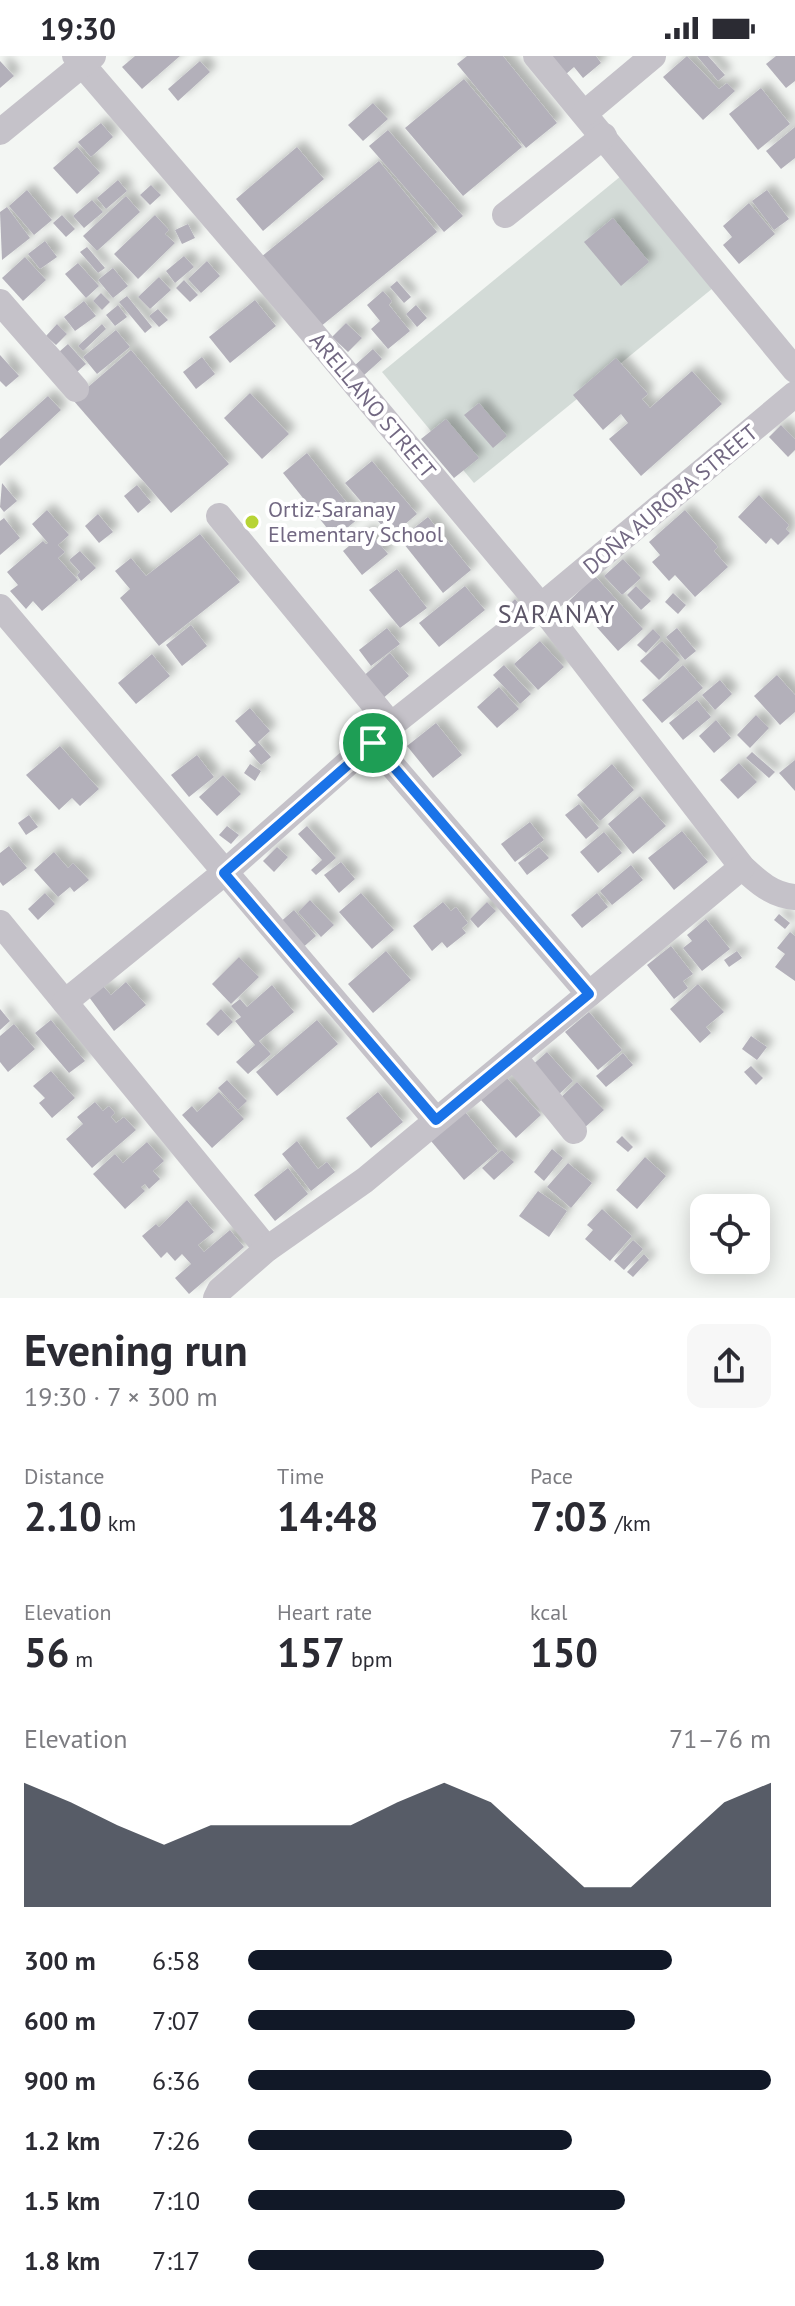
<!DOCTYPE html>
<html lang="en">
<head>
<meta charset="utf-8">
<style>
	:root { --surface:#fff; --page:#f7f7f7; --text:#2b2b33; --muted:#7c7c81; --accent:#111827 }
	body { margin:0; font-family:"PT Sans",sans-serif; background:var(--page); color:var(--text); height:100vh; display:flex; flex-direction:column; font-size:30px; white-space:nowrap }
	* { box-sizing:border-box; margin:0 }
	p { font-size:26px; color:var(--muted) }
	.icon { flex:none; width:44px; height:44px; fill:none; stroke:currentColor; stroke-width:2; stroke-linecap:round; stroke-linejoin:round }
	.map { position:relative; height:1242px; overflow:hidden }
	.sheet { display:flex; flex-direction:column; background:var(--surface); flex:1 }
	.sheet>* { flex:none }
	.tools { position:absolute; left:690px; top:1138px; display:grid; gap:16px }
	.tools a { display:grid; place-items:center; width:80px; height:80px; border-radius:16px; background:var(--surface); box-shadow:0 4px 20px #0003; font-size:40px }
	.pin { position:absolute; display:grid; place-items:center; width:68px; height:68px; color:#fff; margin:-34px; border:4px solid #fff; border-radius:50%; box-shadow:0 2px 8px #0007 }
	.round { display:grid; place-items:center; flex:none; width:84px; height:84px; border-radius:16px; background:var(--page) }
	.summary { display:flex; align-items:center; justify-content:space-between; height:136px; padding:0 24px }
	h1 { font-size:44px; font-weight:700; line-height:60px }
	.figures { display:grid; grid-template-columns:repeat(3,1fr); gap:12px; height:136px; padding:8px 24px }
	.figures div { display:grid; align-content:center }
	.figures b { font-size:40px; font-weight:700 }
	.figures small { font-size:22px; font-weight:400 }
	.figures p { font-size:22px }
	.chart { height:224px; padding:16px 24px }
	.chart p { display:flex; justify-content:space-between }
	.chart svg { width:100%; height:144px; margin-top:8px; fill:var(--accent); opacity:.7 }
	ul { padding:0 24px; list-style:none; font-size:26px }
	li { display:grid; grid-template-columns:128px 96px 1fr; align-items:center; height:60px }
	li i { height:20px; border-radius:10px; background:var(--accent) }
	.status { display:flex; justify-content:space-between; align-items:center; height:56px; padding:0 40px; background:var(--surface); direction:ltr }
	.status svg { height:22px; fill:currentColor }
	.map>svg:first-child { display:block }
	.green { fill:#d3dbd7 }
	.building { fill:#b3b0ba; filter:url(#shadow) }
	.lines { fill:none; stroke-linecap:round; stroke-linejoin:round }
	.minor { stroke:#c5c2c9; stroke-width:26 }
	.route-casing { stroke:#fff; stroke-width:16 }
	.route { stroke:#1a73e8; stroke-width:10 }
	.poi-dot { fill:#b7d435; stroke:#fff; stroke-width:3 }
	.labels { text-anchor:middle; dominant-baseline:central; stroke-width:8; stroke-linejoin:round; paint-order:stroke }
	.street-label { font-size:22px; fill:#726882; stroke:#fff }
	.poi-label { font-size:22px; fill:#726882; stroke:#fff; text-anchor:start }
	.quarter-label { font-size:26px; letter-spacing:2px; fill:#5c5567; stroke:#fff }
</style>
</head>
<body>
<div class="status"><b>19:30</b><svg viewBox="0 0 49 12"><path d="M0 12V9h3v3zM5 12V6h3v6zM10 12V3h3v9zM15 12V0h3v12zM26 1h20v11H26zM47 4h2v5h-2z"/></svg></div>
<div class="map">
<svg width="795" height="1242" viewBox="0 0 795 1242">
	<defs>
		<filter id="shadow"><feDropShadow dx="7" dy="-7" stdDeviation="4" flood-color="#0004"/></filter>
	</defs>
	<rect width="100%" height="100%" fill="#f3f6f3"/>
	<path class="green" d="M621 120 713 232 474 427 382 316Z"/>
	<g class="building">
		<path d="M135 0H180L142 33 122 11Z"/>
		<path d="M467 0H503L557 67 526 92 457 8Z"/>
		<path d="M549 0H596L601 7 583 22 574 11 565 19Z"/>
		<path d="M687 0 719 33 727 27 735 35 703 64 663 21Z"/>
		<path d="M697 0H708L725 19 718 25Z"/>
		<path d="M776 0H795V25L786 32 766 8Z"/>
		<path d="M0 5 14 20 0 32Z"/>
		<path d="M200 5 210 16 178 45 168 33Z"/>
		<path d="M464 23 522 91 463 140 405 72Z"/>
		<path d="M761 32 790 68 758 94 729 58Z"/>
		<path d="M373 47 388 63 363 85 348 69Z"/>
		<path d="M101 67 113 81 91 101 78 86Z"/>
		<path d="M795 71V102L781 113 766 95Z"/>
		<path d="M388 74 463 160 444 176 369 90Z"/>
		<path d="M77 91 100 117 77 138 53 112Z"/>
		<path d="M297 91 324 123 263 175 236 143Z"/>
		<path d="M379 105 437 176 320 271 261 201Z"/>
		<path d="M118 124 127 135 106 153 97 142Z"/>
		<path d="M151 129 161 139 150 149 140 139Z"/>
		<path d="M27 134 52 164 34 179 9 150Z"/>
		<path d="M767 134 789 163 774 174 752 145Z"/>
		<path d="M126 140 140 156 97 195 83 180Z"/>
		<path d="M92 144 103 156 84 172 73 160Z"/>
		<path d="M749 147 775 178 739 208 723 189 732 181 723 170Z"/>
		<path d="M7 151 30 182 2 204 0 156Z"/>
		<path d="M62 159 75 173 66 181 53 167Z"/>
		<path d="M155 159 169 174 165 178 175 187 138 223 114 198Z"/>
		<path d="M613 162 649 206 621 230 584 186Z"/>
		<path d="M188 168 195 182 182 188 175 174Z"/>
		<path d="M45 185 57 201 40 213 28 198Z"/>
		<path d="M87 191 105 212 98 217 80 196Z"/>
		<path d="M184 200 194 211 175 227 166 215Z"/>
		<path d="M25 201 46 224 23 245 2 222Z"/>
		<path d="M207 205 220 220 201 237 188 223Z"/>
		<path d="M78 207 99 230 86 242 65 218Z"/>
		<path d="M113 212 128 230 113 242 98 224Z"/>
		<path d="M159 221 171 234 150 253 138 241Z"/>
		<path d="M184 224 198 239 190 246 176 232Z"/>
		<path d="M397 225 411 241 404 247 390 231Z"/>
		<path d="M383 235 392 245 389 249 410 275 388 293 371 273 380 265 367 249Z"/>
		<path d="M101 237 110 246 102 254 93 245Z"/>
		<path d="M127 240 152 271 145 277 119 246Z"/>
		<path d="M255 244 276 270 230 307 209 281Z"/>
		<path d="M84 245 96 260 75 275 64 261Z"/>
		<path d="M118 249 127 261 115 270 106 259Z"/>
		<path d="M416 249 427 262 417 271 406 258Z"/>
		<path d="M158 253 168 264 159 271 149 260Z"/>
		<path d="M346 267 362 282 348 296 332 281Z"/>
		<path d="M57 268 67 278 56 289 46 280Z"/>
		<path d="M102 268 106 273 83 295 78 290Z"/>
		<path d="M116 274 130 291 97 318 83 301Z"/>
		<path d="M68 288 86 308 77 316 59 296Z"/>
		<path d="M373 293 382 303 363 320 354 310Z"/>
		<path d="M131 294 229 408 171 457 73 344Z"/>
		<path d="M0 299 19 320 6 331 0 325Z"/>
		<path d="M202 301 215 318 196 333 183 316Z"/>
		<path d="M616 302 648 338 642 343 650 352 692 315 722 348 641 420 609 383 628 367 621 358 603 374 573 339Z"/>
		<path d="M250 337 289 378 262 403 224 362Z"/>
		<path d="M48 340 61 354 0 410V383Z"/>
		<path d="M479 347 507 380 493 392 464 359Z"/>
		<path d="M446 363 479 402 454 422 421 383Z"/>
		<path d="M781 369 795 383V394L788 401 769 381Z"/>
		<path d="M307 397 359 462 335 482 283 417Z"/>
		<path d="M372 405 417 458 391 480 345 427Z"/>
		<path d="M2 427 17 445 4 456 0 451Z"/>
		<path d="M137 429 151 446 138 457 124 440Z"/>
		<path d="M759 439 789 469 786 473 790 477 778 489 771 482 766 488 738 461Z"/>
		<path d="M47 454 69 479 58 489 65 496 58 502 78 524 42 555 33 545 26 553 10 535 18 529 7 516 43 485 46 488 48 487 32 468Z"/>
		<path d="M685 454 718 491 714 495 728 511 695 541 675 519 669 525 652 506 660 499 649 486Z"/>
		<path d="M98 458 113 476 99 487 85 470Z"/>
		<path d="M428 461 471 514 443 537 400 483Z"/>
		<path d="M4 462 20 482 0 499V465Z"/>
		<path d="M368 474 388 498 362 519 343 495Z"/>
		<path d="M200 478 240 526 159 590 120 542 130 533 115 515 131 502 146 520Z"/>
		<path d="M80 495 96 512 81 525 77 519 80 516 69 504Z"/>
		<path d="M623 503 641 522 622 539 604 520Z"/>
		<path d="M397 513 427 552 400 572 369 534Z"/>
		<path d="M595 520 643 573 618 595 585 558 580 563 566 548Z"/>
		<path d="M465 530 485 554 439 591 419 567Z"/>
		<path d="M636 530 651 545 641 554 627 539Z"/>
		<path d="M673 537 686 549 678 558 665 546Z"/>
		<path d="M515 543 522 551 509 564 502 556Z"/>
		<path d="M191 569 207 590 182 610 166 589Z"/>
		<path d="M387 572 400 588 371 610 359 594Z"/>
		<path d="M677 572 696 595 685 604 666 581Z"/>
		<path d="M653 573 661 581 646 597 637 589Z"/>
		<path d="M540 585 564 611 538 634 514 608Z"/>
		<path d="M662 585 680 604 659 624 640 605Z"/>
		<path d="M390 597 409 620 381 644 361 622Z"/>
		<path d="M152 598 170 620 136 648 118 627Z"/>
		<path d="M504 609 531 638 520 648 493 619Z"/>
		<path d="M683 609 703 632 662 667 642 644Z"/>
		<path d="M777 619 795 639V656L780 669 754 640Z"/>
		<path d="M720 624 732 638 715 654 702 639Z"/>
		<path d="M499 631 519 653 497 672 477 651Z"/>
		<path d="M697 644 711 661 683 684 669 667Z"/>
		<path d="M250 652 270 675 258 686 271 701 261 709 249 695 256 689 235 665Z"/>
		<path d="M756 659 769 672 750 692 737 679Z"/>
		<path d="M716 664 731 682 714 697 699 680Z"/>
		<path d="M436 667 462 699 433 722 407 690Z"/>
		<path d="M60 690 99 733 80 750 72 742 59 754 26 719Z"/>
		<path d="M752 696 775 716 769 722 746 702Z"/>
		<path d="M197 699 214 721 189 741 171 719Z"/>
		<path d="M795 704V735L779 717Z"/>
		<path d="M739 707 757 726 738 743 720 724Z"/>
		<path d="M250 708 261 715 255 725 244 717Z"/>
		<path d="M612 708 634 734 600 765 577 739Z"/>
		<path d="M223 719 241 738 217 760 199 741Z"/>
		<path d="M640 740 666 770 633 798 608 768Z"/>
		<path d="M579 748 599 772 586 783 565 759Z"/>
		<path d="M29 759 38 771 26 779 18 767Z"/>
		<path d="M530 766 544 784 515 806 501 788Z"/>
		<path d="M227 770 239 779 231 788 219 779Z"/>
		<path d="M307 770 336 802 316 819 311 814 322 804 298 778Z"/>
		<path d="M682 775 708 806 674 834 648 802Z"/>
		<path d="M604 776 622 797 598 817 580 796Z"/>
		<path d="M9 790 27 812 3 830 0 826V797Z"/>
		<path d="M277 791 288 801 274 816 263 805Z"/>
		<path d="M539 791 549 802 527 819 518 807Z"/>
		<path d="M54 796 68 812 73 807 89 824 74 836 70 831 58 841 34 814Z"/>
		<path d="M341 806 355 823 339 837 324 819Z"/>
		<path d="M631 809 643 824 612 849 600 835Z"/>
		<path d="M45 837 55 848 38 864 28 853Z"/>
		<path d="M361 837 394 874 372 893 339 856Z"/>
		<path d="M597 837 608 851 582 872 571 859Z"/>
		<path d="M310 844 334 869 321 881 298 856Z"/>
		<path d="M443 846 451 855 456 851 468 867 462 872 466 877 447 892 442 886 432 895 413 870Z"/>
		<path d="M487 846 496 855 478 872 470 863Z"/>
		<path d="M294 854 316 880 300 894 278 868Z"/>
		<path d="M779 858 790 867 785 873 774 864Z"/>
		<path d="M706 863 730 893 702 915 683 892 692 885 687 879Z"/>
		<path d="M790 876 795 880V925L775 911 785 898 777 892Z"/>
		<path d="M671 890 693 918 683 925 688 932 674 943 647 909Z"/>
		<path d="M386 895 411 924 373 957 348 928Z"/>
		<path d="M737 895 742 902 729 911 724 904Z"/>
		<path d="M239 901 259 921 231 948 212 928Z"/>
		<path d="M126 926 146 949 114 975 89 941 103 930 111 939Z"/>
		<path d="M698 928 724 956 706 971 711 977 700 987 670 953Z"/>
		<path d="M272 929 294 956 259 985 271 998 248 1018 236 1006 255 989 235 965 241 961 231 950 240 943 247 951Z"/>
		<path d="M0 953 10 965 0 974Z"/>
		<path d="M221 953 233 966 218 980 206 968Z"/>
		<path d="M589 956 622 994 598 1014 565 976Z"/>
		<path d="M51 964 85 1005 69 1017 35 977Z"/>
		<path d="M317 964 338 988 277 1040 256 1016Z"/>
		<path d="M14 968 35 993 8 1016 0 1006V980Z"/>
		<path d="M751 980 767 991 757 1004 742 993Z"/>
		<path d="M547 996 573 1025 555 1042 529 1012Z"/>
		<path d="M623 997 633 1009 606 1031 596 1020Z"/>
		<path d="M751 1010 763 1022 756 1029 744 1016Z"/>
		<path d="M51 1015 75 1042 52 1062 39 1047 45 1042 33 1030Z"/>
		<path d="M507 1022 541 1059 516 1082 481 1044Z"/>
		<path d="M227 1024 247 1045 238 1054 218 1032Z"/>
		<path d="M577 1026 604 1054 582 1074 555 1047Z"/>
		<path d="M219 1036 244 1063 212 1092 182 1059 192 1050 197 1056Z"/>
		<path d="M378 1036 403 1066 371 1092 346 1062Z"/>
		<path d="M95 1046 103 1055 109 1050 115 1057 111 1061 116 1067 124 1061 136 1074 92 1112 66 1083 83 1068 77 1061Z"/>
		<path d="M465 1056 498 1095 464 1124 431 1085Z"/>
		<path d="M622 1080 633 1091 628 1096 616 1086Z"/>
		<path d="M297 1085 318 1113 327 1106 335 1116 311 1135 282 1098Z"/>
		<path d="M147 1086 164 1105 153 1115 160 1123 149 1133 145 1128 141 1131 145 1135 125 1153 93 1118 115 1098 123 1107Z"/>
		<path d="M552 1093 563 1102 544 1125 534 1116Z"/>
		<path d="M502 1094 514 1106 494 1124 482 1112Z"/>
		<path d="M645 1101 666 1120 637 1153 616 1134Z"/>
		<path d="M568 1107 592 1127 571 1152 547 1131Z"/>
		<path d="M288 1112 308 1138 275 1165 254 1139Z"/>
		<path d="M538 1135 567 1155 549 1181 519 1160Z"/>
		<path d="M187 1144 214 1176 198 1189 204 1196 230 1174 244 1191 189 1238 175 1222 191 1208 182 1198 175 1205 167 1196 161 1202 142 1180 156 1168 159 1171Z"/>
		<path d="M602 1153 632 1180 610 1205 585 1183 593 1174 587 1169Z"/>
		<path d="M633 1184 643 1193 624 1214 614 1205Z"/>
		<path d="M644 1198 649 1204 633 1221 627 1216Z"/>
	</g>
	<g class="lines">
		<g class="minor">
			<path d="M75 0 311 275 541 550 742 811C758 826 772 839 795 841"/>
			<path d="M536 0 795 314"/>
			<path d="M585 57 653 0"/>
			<path d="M0 76 93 0"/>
			<path d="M505 159 604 80"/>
			<path d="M0 246 76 333"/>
			<path d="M219 460 391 669"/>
			<path d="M0 551 436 1064"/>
			<path d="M373 687 589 938"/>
			<path d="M0 867 267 1193"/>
			<path d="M65 946 224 817 391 669 541 550 795 338"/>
			<path d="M514 1001 574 1075"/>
			<path d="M216 1242 220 1234 267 1193 365 1124 742 811"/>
		</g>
	</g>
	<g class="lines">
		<defs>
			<path id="route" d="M373 687 589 938 436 1064 224 817Z"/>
		</defs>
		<use href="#route" class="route-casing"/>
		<use href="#route" class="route"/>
	</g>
	<circle class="poi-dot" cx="252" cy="466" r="8"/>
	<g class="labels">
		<g class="street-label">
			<text transform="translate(373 349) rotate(50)">ARELLANO STREET</text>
			<text transform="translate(670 443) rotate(-40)">DOÑA AURORA STREET</text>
		</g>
		<g class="poi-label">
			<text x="268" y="453">Ortiz-Saranay<tspan x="268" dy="25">Elementary School</tspan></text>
		</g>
		<g class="quarter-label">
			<text x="557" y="557">SARANAY</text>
		</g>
	</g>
</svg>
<div class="tools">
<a><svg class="icon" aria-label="locate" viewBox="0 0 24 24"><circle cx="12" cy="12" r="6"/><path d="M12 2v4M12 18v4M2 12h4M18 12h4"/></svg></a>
</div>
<div class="pin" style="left:373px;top:687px;background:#1e9e55"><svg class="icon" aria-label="arrive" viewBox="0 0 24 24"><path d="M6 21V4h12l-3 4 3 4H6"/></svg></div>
</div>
<section class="sheet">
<div class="summary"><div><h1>Evening run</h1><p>19:30 · 7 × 300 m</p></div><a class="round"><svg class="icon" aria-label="share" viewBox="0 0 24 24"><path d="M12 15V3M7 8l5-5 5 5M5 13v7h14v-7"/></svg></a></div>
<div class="figures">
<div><p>Distance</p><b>2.10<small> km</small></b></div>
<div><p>Time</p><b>14:48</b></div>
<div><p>Pace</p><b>7:03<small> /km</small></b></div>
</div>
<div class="figures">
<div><p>Elevation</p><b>56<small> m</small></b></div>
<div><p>Heart rate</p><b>157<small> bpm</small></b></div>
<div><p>kcal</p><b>150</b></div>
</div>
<div class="chart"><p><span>Elevation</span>71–76 m</p>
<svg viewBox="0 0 160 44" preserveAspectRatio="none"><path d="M0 44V6L10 12L20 19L30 25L40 19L50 19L60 19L70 19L80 12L90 6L100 12L110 25L120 38L130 38L140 25L150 12L160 6V44z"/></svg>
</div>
<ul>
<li><b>300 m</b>6:58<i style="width:81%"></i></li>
<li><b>600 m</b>7:07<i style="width:74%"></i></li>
<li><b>900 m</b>6:36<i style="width:100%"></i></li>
<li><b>1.2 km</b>7:26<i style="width:62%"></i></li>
<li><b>1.5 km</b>7:10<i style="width:72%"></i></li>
<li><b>1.8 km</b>7:17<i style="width:68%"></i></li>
</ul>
</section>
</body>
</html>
